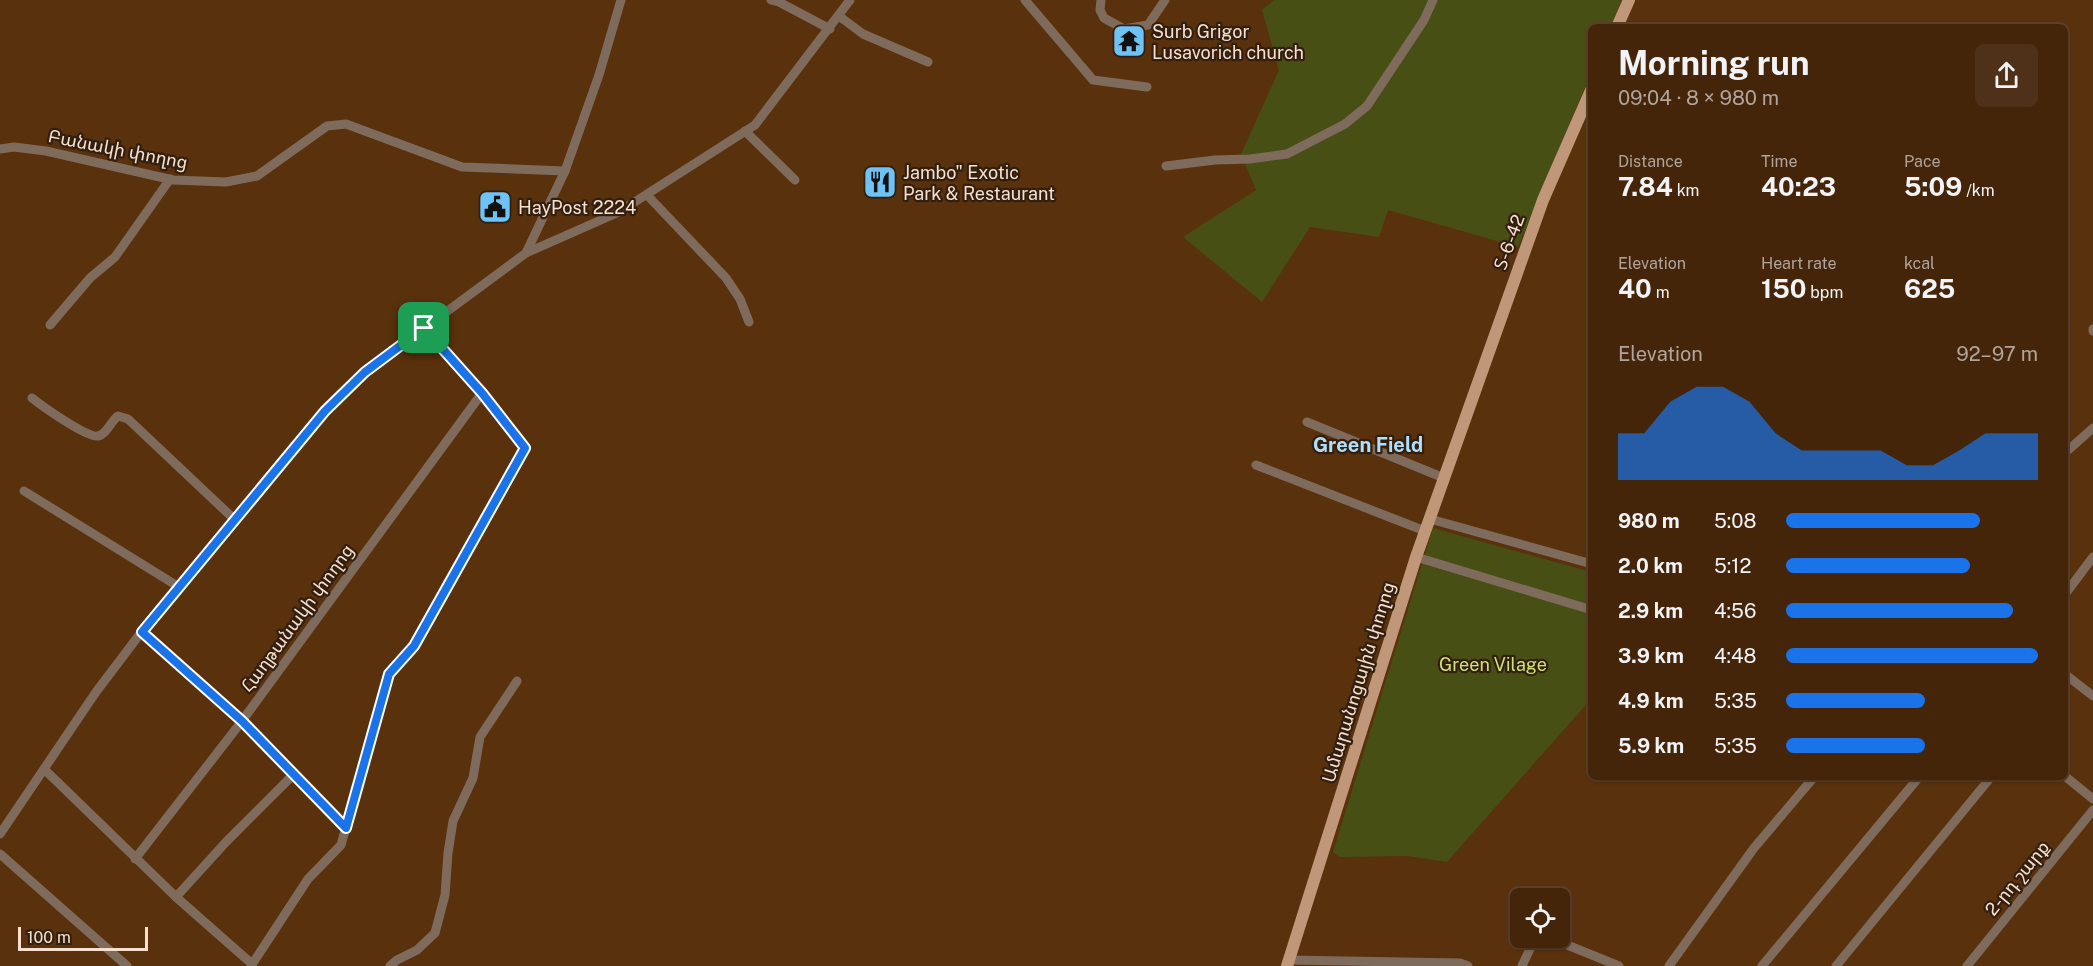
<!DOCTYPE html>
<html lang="en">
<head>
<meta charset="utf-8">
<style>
	:root { --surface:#44250a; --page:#4e3118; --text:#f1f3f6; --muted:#afa59c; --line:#5c422b; --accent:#1a73e8 }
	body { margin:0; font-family:"Public Sans","Noto Sans Armenian",sans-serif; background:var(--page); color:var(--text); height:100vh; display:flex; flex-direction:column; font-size:22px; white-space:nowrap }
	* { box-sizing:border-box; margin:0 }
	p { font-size:20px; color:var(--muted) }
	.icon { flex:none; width:33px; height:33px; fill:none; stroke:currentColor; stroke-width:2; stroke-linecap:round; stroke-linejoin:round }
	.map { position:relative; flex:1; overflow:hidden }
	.details { position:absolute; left:1588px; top:24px; width:480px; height:756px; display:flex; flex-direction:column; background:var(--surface); border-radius:9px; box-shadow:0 2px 4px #0004,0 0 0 2px var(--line) }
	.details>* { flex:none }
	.buttons { position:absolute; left:1510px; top:888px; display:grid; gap:12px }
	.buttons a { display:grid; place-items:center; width:60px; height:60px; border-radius:9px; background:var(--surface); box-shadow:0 2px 4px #0004,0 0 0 2px var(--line); font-size:30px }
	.scale { position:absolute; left:18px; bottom:15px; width:130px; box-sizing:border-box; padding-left:6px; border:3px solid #f9dfcd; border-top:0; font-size:16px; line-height:21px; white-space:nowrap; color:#f9dfcd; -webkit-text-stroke:4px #311f10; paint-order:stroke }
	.pin { position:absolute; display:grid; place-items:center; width:51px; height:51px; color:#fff; margin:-26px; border-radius:12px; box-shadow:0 3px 9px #0006 }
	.round { display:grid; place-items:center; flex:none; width:63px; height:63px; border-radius:9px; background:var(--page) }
	.headline { display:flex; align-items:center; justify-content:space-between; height:102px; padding:0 30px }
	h1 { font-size:33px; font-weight:700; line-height:45px }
	.stats { display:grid; grid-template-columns:repeat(3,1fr); gap:9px; height:102px; padding:6px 30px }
	.stats div { display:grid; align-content:center }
	.stats b { font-size:26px; font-weight:700 }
	.stats small { font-size:16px; font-weight:400 }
	.stats p { font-size:16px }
	.chart { height:168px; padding:12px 30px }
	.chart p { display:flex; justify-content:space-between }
	.chart svg { width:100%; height:108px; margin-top:6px; fill:var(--accent); opacity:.7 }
	ul { padding:0 30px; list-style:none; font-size:20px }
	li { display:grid; grid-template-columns:96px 72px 1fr; align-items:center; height:45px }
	li i { height:15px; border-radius:8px; background:var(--accent) }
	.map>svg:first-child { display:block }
	.green { fill:#474f14 }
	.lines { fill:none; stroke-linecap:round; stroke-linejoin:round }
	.minor { stroke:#7f6b5c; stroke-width:9 }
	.major { stroke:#c09779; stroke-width:12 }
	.route-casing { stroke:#fff; stroke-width:12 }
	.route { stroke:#1a73e8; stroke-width:8 }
	.labels { text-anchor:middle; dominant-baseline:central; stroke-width:4.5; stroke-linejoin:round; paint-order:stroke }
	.poi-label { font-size:18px; fill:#f9dfcd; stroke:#311f10; text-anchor:start }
	.street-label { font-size:18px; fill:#f9dfcd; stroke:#311f10 }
	.park-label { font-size:18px; fill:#d0e275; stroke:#311f10 }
	.neighbourhood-label { font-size:20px; font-weight:bold; fill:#b2defa; stroke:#311f10 }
</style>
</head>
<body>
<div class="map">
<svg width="2093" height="966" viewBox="0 0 2093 966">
	<rect width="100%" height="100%" fill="#5a310d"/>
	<g class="green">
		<path d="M1274 0H1622L1611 27H1592L1591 73 1518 247 1388 210 1379 237 1310 227 1262 302 1183 237 1256 190 1241 154 1279 70 1262 10Z"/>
		<path d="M1433 528 1591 572V699L1447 862 1408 856 1340 857 1333 852Z"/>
	</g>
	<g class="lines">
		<g class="minor">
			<path d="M771 0 779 2 830 29"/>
			<path d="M1025 0 1093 80 1147 87"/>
			<path d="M1101 0 1100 10 1104 18 1124 29 1148 25 1165 0"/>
			<path d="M839 16 863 34 928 62"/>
			<path d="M745 131 795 180"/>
			<path d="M0 149 14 147 46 151 173 180 226 182 257 176 327 126 346 124 462 167 565 171"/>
			<path d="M1166 166 1215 160 1250 159 1287 154 1345 124 1367 106 1424 20 1433 0"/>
			<path d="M647 195 726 278 740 299 749 322"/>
			<path d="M526 253 565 171 599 75 621 0"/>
			<path d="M50 325 90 278 115 257 170 179"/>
			<path d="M2093 329V331"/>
			<path d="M32 398C42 406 87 438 98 436 107 434 111 421 118 416L128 419 235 520"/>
			<path d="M1307 422 1444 478"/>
			<path d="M2066 452 2093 428"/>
			<path d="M1256 465 1425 531"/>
			<path d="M24 491 179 587"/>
			<path d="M1430 519 1592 564"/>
			<path d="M1416 557 1592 610"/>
			<path d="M2066 593 2093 557"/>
			<path d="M142 632 242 721 346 828"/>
			<path d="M2066 675 2093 696"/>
			<path d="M44 769 176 897 252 964"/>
			<path d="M2066 777 2093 799"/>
			<path d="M0 834 96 692 149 622 325 411 365 372 526 253 619 212 755 125 850 0"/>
			<path d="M0 854 127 966"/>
			<path d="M135 859 242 721 482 393"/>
			<path d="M176 897 226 842 293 775"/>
			<path d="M1550 938 1619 966"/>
			<path d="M1289 960 1460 963 1468 966"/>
			<path d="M251 966 308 879 341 845 389 674 414 646 525 448 482 393 424 328"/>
			<path d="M390 966 397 960 417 950 435 933 445 895 448 853 453 821 473 778 480 737 517 681"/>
			<path d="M1522 966 1535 938"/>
			<path d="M1669 966 1754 848 1814 777"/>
			<path d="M1762 966 1919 777"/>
			<path d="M1836 966 1991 777"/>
			<path d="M1967 966 2093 810"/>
		</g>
		<g class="major">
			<path d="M1617 27 1629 0"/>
			<path d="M1287 966 1416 557 1543 200 1592 88"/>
		</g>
	</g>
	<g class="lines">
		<defs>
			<path id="route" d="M424 328 482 393 525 448 414 646 389 674 346 828 242 721 142 632 325 411 365 372Z"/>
		</defs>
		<use href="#route" class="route-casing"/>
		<use href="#route" class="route"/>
	</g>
	<defs>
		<symbol id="temple-square" viewBox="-11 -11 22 22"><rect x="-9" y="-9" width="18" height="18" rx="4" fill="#6fc2f4" stroke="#311f10"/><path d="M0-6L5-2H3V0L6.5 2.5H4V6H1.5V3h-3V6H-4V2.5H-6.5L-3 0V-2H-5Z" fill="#111"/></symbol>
		<symbol id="restaurant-square" viewBox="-11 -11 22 22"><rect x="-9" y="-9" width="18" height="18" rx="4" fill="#6fc2f4" stroke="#311f10"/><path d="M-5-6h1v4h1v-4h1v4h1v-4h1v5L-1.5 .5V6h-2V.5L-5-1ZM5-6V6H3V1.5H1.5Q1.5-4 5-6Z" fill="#111"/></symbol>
		<symbol id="civic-square" viewBox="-11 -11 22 22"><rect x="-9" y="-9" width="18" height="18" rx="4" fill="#6fc2f4" stroke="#311f10"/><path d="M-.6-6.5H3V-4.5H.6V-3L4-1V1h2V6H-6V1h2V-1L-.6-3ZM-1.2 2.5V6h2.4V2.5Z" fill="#111"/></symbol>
	</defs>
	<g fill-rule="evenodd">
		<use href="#temple-square" x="1110" y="22" width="38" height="38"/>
		<use href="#restaurant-square" x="861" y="163" width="38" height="38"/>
		<use href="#civic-square" x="476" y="188" width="38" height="38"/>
	</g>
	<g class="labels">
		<g class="poi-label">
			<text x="1152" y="31">Surb Grigor<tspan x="1152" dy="21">Lusavorich church</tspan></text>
			<text x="903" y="172">Jambo" Exotic<tspan x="903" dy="21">Park &amp; Restaurant</tspan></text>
			<text x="518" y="207">HayPost 2224</text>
		</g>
		<g class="street-label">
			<text transform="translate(118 149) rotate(11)">Բանակի փողոց</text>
			<text transform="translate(1509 242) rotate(-70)">Տ-6-42</text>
			<text transform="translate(297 618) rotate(-54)">Հաղթանակի փողոց</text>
			<text transform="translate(1358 682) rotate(-73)">Ամարանոցային փողոց</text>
			<text transform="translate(2017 878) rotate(-51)">2-րդ շարք</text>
		</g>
		<g class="park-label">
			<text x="1493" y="664">Green Vilage</text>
		</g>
		<g class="neighbourhood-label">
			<text x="1368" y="445">Green Field</text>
		</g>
	</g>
</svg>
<div class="buttons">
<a><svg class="icon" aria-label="locate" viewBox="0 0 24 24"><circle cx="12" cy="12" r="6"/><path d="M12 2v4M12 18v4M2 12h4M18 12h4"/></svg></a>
</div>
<div class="scale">100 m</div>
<div class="pin" style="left:424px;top:328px;background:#1e9e55"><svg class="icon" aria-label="arrive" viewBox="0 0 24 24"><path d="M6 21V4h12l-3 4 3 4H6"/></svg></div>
<section class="details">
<div class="headline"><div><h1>Morning run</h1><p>09:04 · 8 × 980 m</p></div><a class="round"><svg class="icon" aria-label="share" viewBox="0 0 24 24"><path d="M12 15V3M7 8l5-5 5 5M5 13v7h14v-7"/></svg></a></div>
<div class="stats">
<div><p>Distance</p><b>7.84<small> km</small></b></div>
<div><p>Time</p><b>40:23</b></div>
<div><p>Pace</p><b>5:09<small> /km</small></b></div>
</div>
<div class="stats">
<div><p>Elevation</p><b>40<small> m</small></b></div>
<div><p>Heart rate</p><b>150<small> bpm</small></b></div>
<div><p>kcal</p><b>625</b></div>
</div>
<div class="chart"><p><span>Elevation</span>92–97 m</p>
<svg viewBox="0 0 160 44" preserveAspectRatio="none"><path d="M0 44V25L10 25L20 12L30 6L40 6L50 12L60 25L70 32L80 32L90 32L100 32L110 38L120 38L130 32L140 25L150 25L160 25V44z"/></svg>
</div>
<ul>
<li><b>980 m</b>5:08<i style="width:77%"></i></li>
<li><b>2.0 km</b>5:12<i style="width:73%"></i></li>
<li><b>2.9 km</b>4:56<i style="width:90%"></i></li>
<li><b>3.9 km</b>4:48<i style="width:100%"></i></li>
<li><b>4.9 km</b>5:35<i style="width:55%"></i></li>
<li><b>5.9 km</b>5:35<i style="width:55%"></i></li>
</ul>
</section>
</div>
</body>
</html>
